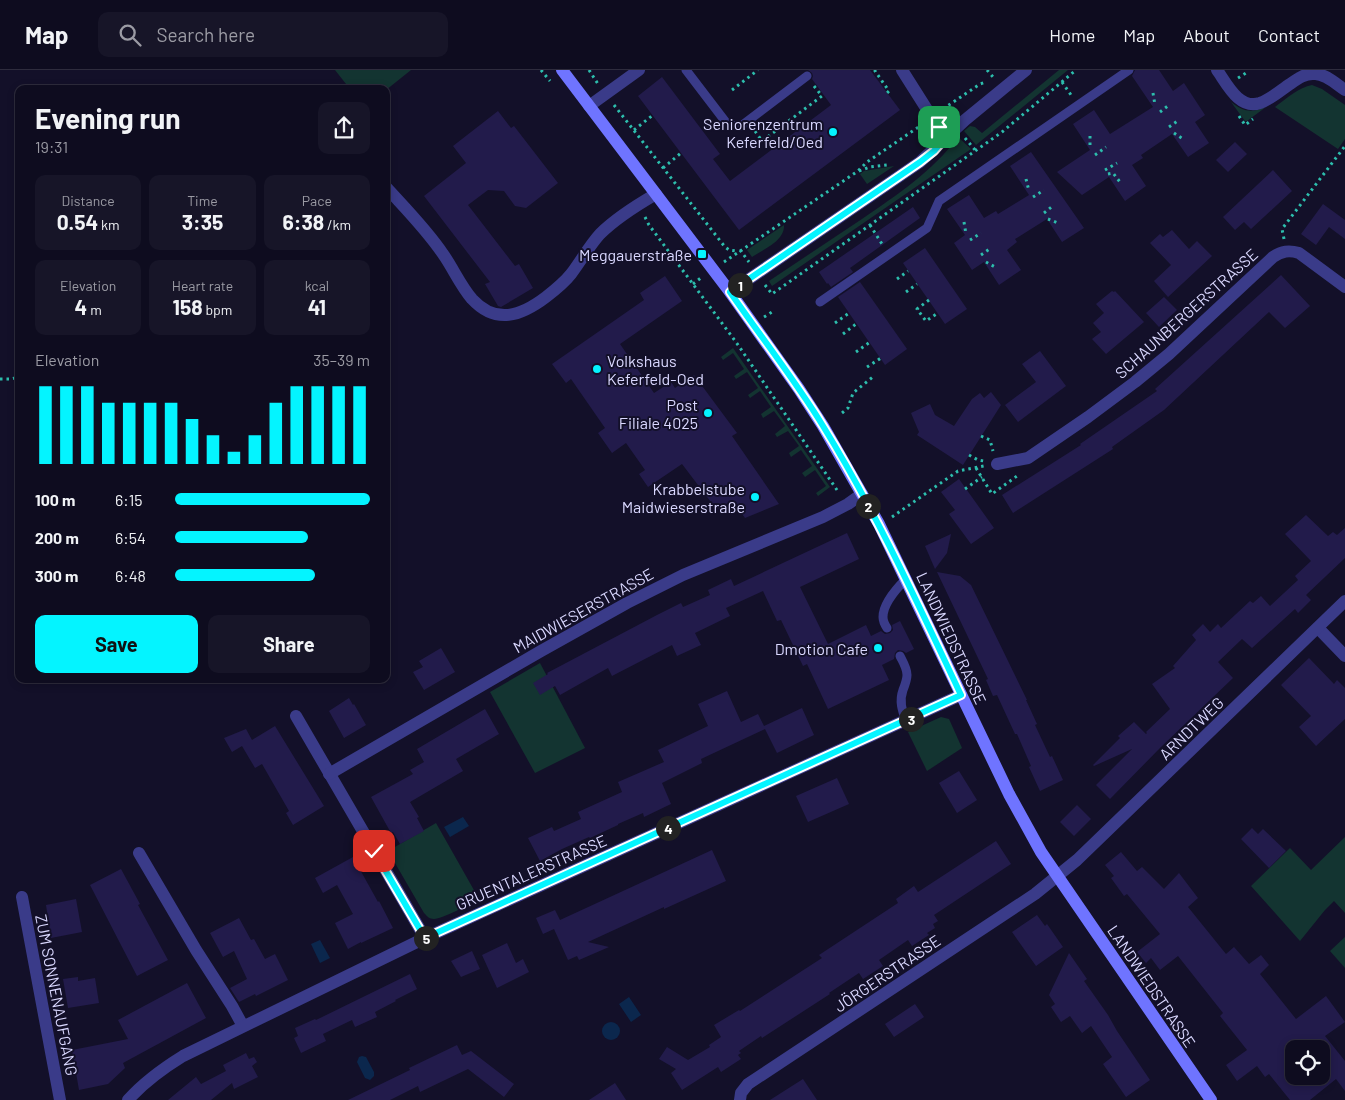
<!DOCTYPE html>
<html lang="en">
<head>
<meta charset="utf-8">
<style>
	:root { --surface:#0e0c1f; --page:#171528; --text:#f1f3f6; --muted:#9b9ba4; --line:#2e2c3d; --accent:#04f4ff }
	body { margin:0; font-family:Barlow,sans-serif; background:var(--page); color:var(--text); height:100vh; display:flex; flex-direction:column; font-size:19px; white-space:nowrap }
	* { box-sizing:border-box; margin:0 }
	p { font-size:16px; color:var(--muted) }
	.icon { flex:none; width:28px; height:28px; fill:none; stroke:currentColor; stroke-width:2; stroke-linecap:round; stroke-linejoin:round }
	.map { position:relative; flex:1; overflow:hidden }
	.side { position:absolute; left:15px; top:15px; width:375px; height:598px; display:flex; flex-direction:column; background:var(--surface); border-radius:10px; box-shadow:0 2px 8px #0003,0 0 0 1px var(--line) }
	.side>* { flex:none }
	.tools { position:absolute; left:1285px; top:970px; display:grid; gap:10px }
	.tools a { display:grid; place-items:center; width:45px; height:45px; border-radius:10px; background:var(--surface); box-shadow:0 2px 8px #0003,0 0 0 1px var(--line); font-size:25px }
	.pin { position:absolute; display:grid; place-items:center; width:42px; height:42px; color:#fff; margin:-21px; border-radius:10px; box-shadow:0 2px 8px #0006 }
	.km { position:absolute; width:25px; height:25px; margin:-12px; border-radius:50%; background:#222; color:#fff; font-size:14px; line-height:25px; text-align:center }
	.round { display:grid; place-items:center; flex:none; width:52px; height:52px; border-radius:10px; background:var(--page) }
	.overview { display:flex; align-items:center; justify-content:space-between; height:85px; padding:0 20px }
	h1 { font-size:28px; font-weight:700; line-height:38px }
	.figures { display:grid; grid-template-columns:repeat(3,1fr); gap:8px; height:85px; padding:5px 20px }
	.figures div { display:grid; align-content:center; border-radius:10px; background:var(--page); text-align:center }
	.figures b { font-size:21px; font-weight:700 }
	.figures small { font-size:14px; font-weight:400 }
	.figures p { font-size:14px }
	.chart { height:140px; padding:10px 20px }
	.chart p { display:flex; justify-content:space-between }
	.chart svg { width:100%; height:90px; margin-top:5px; stroke:var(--accent); stroke-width:6 }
	.primary-button { display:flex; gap:10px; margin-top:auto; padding:10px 20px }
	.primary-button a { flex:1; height:58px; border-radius:10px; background:var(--accent); color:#111; font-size:20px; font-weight:700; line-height:58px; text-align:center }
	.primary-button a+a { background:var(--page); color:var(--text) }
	ul { padding:0 20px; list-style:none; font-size:16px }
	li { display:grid; grid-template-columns:80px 60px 1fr; align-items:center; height:38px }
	li i { height:12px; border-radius:6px; background:var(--accent) }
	header { display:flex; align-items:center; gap:30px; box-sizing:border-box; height:70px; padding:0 25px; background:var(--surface); border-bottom:1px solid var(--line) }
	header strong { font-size:24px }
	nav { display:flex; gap:28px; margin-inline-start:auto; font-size:18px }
	.search { width:350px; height:45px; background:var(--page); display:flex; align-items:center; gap:12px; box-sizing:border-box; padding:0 18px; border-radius:10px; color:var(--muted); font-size:19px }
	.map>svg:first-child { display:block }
	.green { fill:#133431 }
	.water { fill:#0b274d }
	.building { fill:#221b4b; fill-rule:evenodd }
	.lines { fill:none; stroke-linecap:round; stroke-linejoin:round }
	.path { stroke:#2dbead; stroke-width:3; stroke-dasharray:2.5 4; stroke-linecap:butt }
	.service { stroke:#3a3b89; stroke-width:9 }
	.minor { stroke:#3a3b89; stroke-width:12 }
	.secondary { stroke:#6f74ff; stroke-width:12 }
	.route-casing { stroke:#fff; stroke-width:10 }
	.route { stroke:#04f4ff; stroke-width:6 }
	.poi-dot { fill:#04f4ff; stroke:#131029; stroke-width:2 }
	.labels { text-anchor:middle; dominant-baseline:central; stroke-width:4; stroke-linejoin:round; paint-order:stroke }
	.poi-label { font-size:16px; fill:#dad8ff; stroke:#131029; text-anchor:end }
	.street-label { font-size:16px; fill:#dad8ff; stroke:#131029 }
</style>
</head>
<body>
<header>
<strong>Map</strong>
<div class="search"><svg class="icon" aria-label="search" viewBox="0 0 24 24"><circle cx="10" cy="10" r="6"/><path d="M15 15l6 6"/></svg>Search here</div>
<nav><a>Home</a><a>Map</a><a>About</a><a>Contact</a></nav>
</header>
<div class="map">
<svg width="1345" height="1030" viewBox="0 0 1345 1030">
	<rect width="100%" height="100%" fill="#131029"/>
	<g class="green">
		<path d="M335 0H411L386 20V19H350Z"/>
		<path d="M1059 0H1068L976 75 964 61 970 56 975 57 982 63Z"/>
		<path d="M1312 15 1322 19 1345 35V69L1338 79 1275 37C1286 29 1299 17 1312 15Z"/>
		<path d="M1231 32C1243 42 1252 43 1266 37L1247 51H1245Z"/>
		<path d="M958 67 971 79 772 216 769 211C800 190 831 170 862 149 897 125 933 101 958 67Z"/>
		<path d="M894 96 867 114 860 104 864 101Z"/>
		<path d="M784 155C785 171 764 179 752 187L747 180Z"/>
		<path d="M733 278 830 417 818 426 816 423 826 416 815 400 805 407 802 403 812 396 801 380 791 387 789 383 799 376 788 361 777 367 775 364 785 356 774 341 763 348 761 344 771 337 760 321 750 328 748 325 758 318 747 302 736 309 734 306 744 299 733 283 723 290 721 287Z"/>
		<path d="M540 593 585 678 535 703 490 622Z"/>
		<path d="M941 647 949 649 962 678 927 701 908 662Z"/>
		<path d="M436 753 479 829C469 834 443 849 434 849 429 849 427 846 424 843L388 781Z"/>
		<path d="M1345 767V843L1334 831 1325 840 1300 871 1251 816 1290 778 1311 800Z"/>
		<path d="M1345 867V898L1330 881Z"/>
	</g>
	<g class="water">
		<path d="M463 747 469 756 450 767 444 757Z"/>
		<path d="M320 870 330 888 320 893 311 874Z"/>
		<path d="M629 927 641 945 631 952 619 934Z"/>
		<circle cx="611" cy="961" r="9"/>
		<path d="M362 986 366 987 374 1002V1006L370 1010 365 1008 357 992 359 987Z"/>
	</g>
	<g class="building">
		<path d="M808 0H870L900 40 739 160 638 26 662 7 720 84 713 89 730 111 831 35 812 9 813 6 812 3Z"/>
		<path d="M1135 0H1159L1173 21 1184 13 1205 45 1195 52 1209 73 1188 87 1172 64 1141 85 1143 88 1132 95 1146 116 1125 131 1109 107 1082 125 1057 102 1090 80 1073 54 1094 40 1110 64 1153 37 1132 6Z"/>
		<path d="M498 41 511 58 514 56 558 113 526 138 515 136 504 121 488 120 468 135 515 196 519 194 533 218 501 237 498 236 485 214 490 212 424 126 466 93 453 76Z"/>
		<path d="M1235 72 1247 84 1228 102 1216 90Z"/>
		<path d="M1031 82 1084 158 1062 172 1047 149 1015 169 1017 172 1007 180 1021 200 999 215 984 192 972 200 954 173 965 165 947 139 969 125 984 148 996 141 998 144 1029 125 1010 96Z"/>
		<path d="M1273 100 1292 121 1251 159 1244 152 1235 160 1223 147Z"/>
		<path d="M1323 134 1345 150V169L1329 157 1316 175 1301 164Z"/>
		<path d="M913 137 920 148 850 198 853 202 831 217 828 213 827 214 819 202Z"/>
		<path d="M1172 160 1189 179 1197 171 1212 186 1168 227 1154 211 1171 195 1150 173 1160 164 1163 167Z"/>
		<path d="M925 178 967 239 945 254 903 193Z"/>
		<path d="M1281 205 1310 236 1285 258 1269 242 1164 340 1112 377 1113 379 1013 443 1002 425 1081 375 1080 374 1157 321 1155 319Z"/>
		<path d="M665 206 682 231 620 274 654 323 671 312 675 318 694 305 737 363 732 366 779 434 745 448 732 430 717 440 682 394 648 417 639 404 645 400 626 373 612 383 598 363 605 358 571 309 566 313 552 294 644 230 640 223Z"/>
		<path d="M860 212 907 279 885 295 838 227Z"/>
		<path d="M1112 221 1114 222 1115 221 1144 252 1106 284 1092 269 1101 262 1093 253 1104 243 1096 234Z"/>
		<path d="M1164 227 1177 240 1159 257 1146 243Z"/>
		<path d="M1040 281 1066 316 1018 352 1005 335 1036 312 1022 294Z"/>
		<path d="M991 322 1001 335 963 395 917 365 919 362 911 343 930 334 935 345 954 356 972 329 980 323 984 328Z"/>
		<path d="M959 409 994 458 971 474 949 444 955 440 941 422Z"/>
		<path d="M1306 445 1328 466 1333 462 1337 465 1345 458V488L1306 525 1311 530 1298 543 1295 539 1252 578 1242 569 1218 592 1233 608 1161 677 1110 729 1096 715 1132 679 1094 696 1093 695 1120 668 1118 666 1134 652 1146 664 1147 663 1146 662 1170 639 1152 614 1175 598 1173 596 1196 570 1192 565 1203 554 1210 562 1218 554 1221 558 1250 531 1253 533 1261 526 1270 536 1298 510 1295 506 1311 491 1285 464Z"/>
		<path d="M847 463 859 489 800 517 828 574 866 555 871 566 881 561 885 564 890 563 893 560 892 555 900 551 914 579 906 583 903 581 898 580 895 583 894 589 882 595 889 610 828 639 807 594 803 596 781 550 777 551 763 521 726 538 730 546 695 563 701 575 677 586 672 575 612 606 608 598 560 625 555 616 540 625 533 613 548 604 547 603 657 545 681 533 683 537 710 525 708 520 731 509 734 516Z"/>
		<path d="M951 464 947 483 935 499 925 476Z"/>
		<path d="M937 502 960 506 971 515 1027 630H1026L1037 654 1035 655 1050 687 1052 686 1063 710 1040 721 1029 697 1031 696 1017 664H1015L997 625 993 626 986 610 988 609Z"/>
		<path d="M441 578 455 602 424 620 413 602 423 597 419 591Z"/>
		<path d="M1309 588 1334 614 1337 610 1345 618V649L1316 676 1299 657 1311 646 1281 615Z"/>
		<path d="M727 621 741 652 758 644 764 656 802 638 814 665 777 683 765 659 748 667 701 689 702 693 662 713 671 734 644 747 643 743 618 754V755L590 768 589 767 562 779 540 791 528 768 552 757 554 761 581 749 578 742 622 722 618 712 664 692 658 680 708 656 698 634Z"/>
		<path d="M349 628 353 635 354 634 366 655 344 668 329 641Z"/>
		<path d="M485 639 499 664 456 689 463 701 410 732 419 747 417 748 424 761 400 774 393 762 391 763 371 727 413 704 410 700 424 692 417 679Z"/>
		<path d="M275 656 324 736 293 755 286 743 289 741 262 694 255 698 242 676 232 682 224 668 246 659 252 670Z"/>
		<path d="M959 701 977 730 957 743 939 713Z"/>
		<path d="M837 708 849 734 808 752 796 726Z"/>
		<path d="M1077 735 1091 749 1074 766 1060 752Z"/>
		<path d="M1252 758 1258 764 1263 759 1286 781 1269 798 1241 769Z"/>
		<path d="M996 771 1011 794 934 845 938 851 933 854 935 858 927 863 929 865 912 876 908 870 879 890 883 896 863 909 859 903 829 923 830 924 762 968 761 966 739 981 741 983 738 985 741 989 721 1002 718 997 682 1020 671 1003 676 999 659 989 667 977 688 990 710 977 709 975 721 967 714 955 739 940 740 941 822 888 819 885 898 833 896 829 914 816 918 822Z"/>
		<path d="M712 780 726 811 664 839V837L588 872 609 877 579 890 577 886 568 890 554 859 543 864 536 848 555 840 560 850Z"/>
		<path d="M1121 782 1137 801 1142 797 1164 819 1179 803 1198 828 1188 837 1226 884 1234 877 1249 894 1261 885 1269 895 1260 904 1296 949 1326 926 1345 952 1325 966 1345 991V1021L1336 1009 1310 1030H1290L1269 1004 1265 1007 1257 996 1237 1011 1226 995 1247 980 1220 946 1223 943 1178 886 1160 900 1151 888 1146 893 1137 882 1160 864 1127 824 1124 826 1111 808 1114 806 1105 795ZM1294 979H1321V1006H1294Z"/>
		<path d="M353 787 378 832 379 831 393 858 361 873V872L348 879 335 853 353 844 337 815 323 823 315 808Z"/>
		<path d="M121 799 140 834 138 835 168 890 137 906 90 815Z"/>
		<path d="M76 829 82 862 51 868 46 835Z"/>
		<path d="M1037 845 1045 856 1047 854 1063 877 1036 896 1012 862Z"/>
		<path d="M239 848 251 870 254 869 265 889 275 884 288 910 256 926 255 924 239 932 230 918 247 909 234 881 223 887 210 863Z"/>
		<path d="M507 873 516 893 523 889 529 902 497 918 482 885Z"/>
		<path d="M472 881 480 899 461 907 451 891Z"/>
		<path d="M1069 883 1087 909 1084 911 1108 945 1117 961 1150 1010 1126 1027 1103 994 1112 987 1091 956 1082 963 1070 946 1061 952 1051 937 1055 934 1049 925Z"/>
		<path d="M410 904 417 919 395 930 396 931 375 942 377 947 355 957 352 950 323 964 326 971 301 983 294 968 298 966 295 958 315 949 316 950Z"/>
		<path d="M78 907V911L95 908 99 933 68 938 63 909Z"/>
		<path d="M187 913 206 948 123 993 125 998 108 1014 79 1020 72 980 128 969 118 950Z"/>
		<path d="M915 934 924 947 894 967 885 954Z"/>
		<path d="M457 975 462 985 471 981 514 1014 504 1027 468 999 420 1022 418 1016 390 1030H348L410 1000 409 998Z"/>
		<path d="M246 983 249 989 254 987 257 992 252 996 258 1007 234 1019 232 1013 211 1030H168L196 1007 201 1014 226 1001 223 995Z"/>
		<path d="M803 1009 817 1030H770Z"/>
		<path d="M615 1013 626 1030H589Z"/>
	</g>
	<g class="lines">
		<g class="path">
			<path d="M541 0 550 11"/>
			<path d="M589 0 598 14"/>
			<path d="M876 0 875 1 889 21 887 23"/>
			<path d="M987 0 993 7"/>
			<path d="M1238 8 1246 3"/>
			<path d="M1062 12 1071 25"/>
			<path d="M732 20 758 0"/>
			<path d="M1153 23 1155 35"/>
			<path d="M614 35 725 177 729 180 737 181"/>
			<path d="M943 39 980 14 986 12"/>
			<path d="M1160 42 1169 35"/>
			<path d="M1239 46 1245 55 1253 49"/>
			<path d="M1169 57 1179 50"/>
			<path d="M634 60 653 45"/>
			<path d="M755 61 762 71 822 26 814 16"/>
			<path d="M1174 63 1183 69"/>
			<path d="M1090 66V79"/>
			<path d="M965 68 976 81"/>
			<path d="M1095 85 1106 77"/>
			<path d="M663 98 681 83"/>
			<path d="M1105 100 1117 93"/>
			<path d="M859 101 870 97 887 95"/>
			<path d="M1108 104 1113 103 1120 112"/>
			<path d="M1026 109 1029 121"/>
			<path d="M1033 127 1044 120"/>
			<path d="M1044 143 1054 135"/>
			<path d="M645 147 649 155 736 272 837 420"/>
			<path d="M1048 149 1058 153"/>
			<path d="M964 152 966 164"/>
			<path d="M870 155 882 174"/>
			<path d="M1284 169 1282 159 1345 76"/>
			<path d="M970 170 981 163"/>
			<path d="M740 180 749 192"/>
			<path d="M981 185 991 178"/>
			<path d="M724 192 858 101 867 92 920 56"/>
			<path d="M986 192 995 197"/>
			<path d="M897 209 908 201"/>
			<path d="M693 214 702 207"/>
			<path d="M765 215 772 224 1002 62 1076 0"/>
			<path d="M906 222 917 214"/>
			<path d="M929 230 917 239 926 251 938 243"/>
			<path d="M764 247 772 242"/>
			<path d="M835 253 849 243"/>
			<path d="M843 264 856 254"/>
			<path d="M856 282 870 272"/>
			<path d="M867 297 881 288"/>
			<path d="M0 309H11L19 307"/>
			<path d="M842 343 848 338 853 323 874 306"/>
			<path d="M981 366 990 370 993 381"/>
			<path d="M969 385 978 390 984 391"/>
			<path d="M976 398 992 424 1017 406"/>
			<path d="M965 419 982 407"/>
			<path d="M892 447 958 401 984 396"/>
		</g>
		<g class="service">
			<path d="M686 0 728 55 741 56 807 6"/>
			<path d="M820 232 927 158 939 131 1129 0"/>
			<path d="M887 558C885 555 883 551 883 547 883 534 897 518 906 509"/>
			<path d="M900 586C903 592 907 598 907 605 907 610 905 615 903 620 899 631 902 640 906 651"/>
		</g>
		<g class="minor">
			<path d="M902 0 945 68"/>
			<path d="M1217 0C1227 14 1239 40 1260 33 1271 29 1281 20 1290 14 1297 9 1305 3 1315 4 1326 4 1336 14 1345 20"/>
			<path d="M589 36 639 0"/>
			<path d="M386 117C405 138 427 160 443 184 453 198 460 215 472 229 496 255 521 246 546 227 555 220 564 213 571 204 581 191 589 176 600 164 616 148 637 135 656 124"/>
			<path d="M730 222 920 92 965 50 1026 0"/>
			<path d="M997 394 1028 388 1088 347 1135 312 1169 284 1273 187C1282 181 1289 180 1299 183L1345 217"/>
			<path d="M1318 558 1345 586"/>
			<path d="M296 646 425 868"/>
			<path d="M329 704 541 581 627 533 683 505 823 447 848 434 862 424"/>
			<path d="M139 783 196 880 232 936 243 956"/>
			<path d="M22 827 60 1030"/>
			<path d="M128 1030C144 1012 162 999 183 986L425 868 961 625"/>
			<path d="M740 1030 741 1023 748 1014 1035 824 1077 790 1345 531"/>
		</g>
		<path class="secondary" d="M562 0 730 222 799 319 823 356 879 454 1009 724 1041 782 1211 1030"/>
	</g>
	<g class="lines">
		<defs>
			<path id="route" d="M374 781 425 868 961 625C918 534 876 442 823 356 795 310 761 267 730 222L920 92 934 81 945 68 939 57"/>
		</defs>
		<use href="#route" class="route-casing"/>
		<use href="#route" class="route"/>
	</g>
	<g class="poi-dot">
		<circle cx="833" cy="62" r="5"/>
		<rect x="697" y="179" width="10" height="10" rx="2.5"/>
		<circle cx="597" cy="299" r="5"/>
		<circle cx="708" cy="343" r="5"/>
		<circle cx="755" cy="427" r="5"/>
		<circle cx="878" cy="578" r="5"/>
	</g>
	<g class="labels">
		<g class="poi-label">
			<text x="823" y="53">Seniorenzentrum<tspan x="823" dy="18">Keferfeld/Oed</tspan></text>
			<text x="692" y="184">Meggauerstraße</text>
			<text x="607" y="290" text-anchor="start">Volkshaus<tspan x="607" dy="18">Keferfeld-Oed</tspan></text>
			<text x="698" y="334">Post<tspan x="698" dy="18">Filiale 4025</tspan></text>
			<text x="745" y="418">Krabbelstube<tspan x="745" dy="18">Maidwieserstraße</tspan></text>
			<text x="868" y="578">Dmotion Cafe</text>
		</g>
		<g class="street-label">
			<text transform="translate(1186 243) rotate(-42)">SCHAUNBERGERSTRASSE</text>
			<text transform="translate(583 540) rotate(-29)">MAIDWIESERSTRASSE</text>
			<text transform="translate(952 568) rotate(65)">LANDWIEDSTRASSE</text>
			<text transform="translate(1191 658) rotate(-44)">ARNDTWEG</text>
			<text transform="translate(531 802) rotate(-24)">GRUENTALERSTRASSE</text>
			<text transform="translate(887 903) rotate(-34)">JÖRGERSTRASSE</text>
			<text transform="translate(1152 916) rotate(56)">LANDWIEDSTRASSE</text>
			<text transform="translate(57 925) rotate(79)">ZUM SONNENAUFGANG</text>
		</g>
	</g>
</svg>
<div class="tools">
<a><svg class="icon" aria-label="locate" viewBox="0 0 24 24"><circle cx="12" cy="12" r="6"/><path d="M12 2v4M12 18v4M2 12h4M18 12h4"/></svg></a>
</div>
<div class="pin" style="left:939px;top:57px;background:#1e9e55"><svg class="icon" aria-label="arrive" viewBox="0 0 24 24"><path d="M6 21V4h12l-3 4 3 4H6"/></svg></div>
<div class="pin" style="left:374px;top:781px;background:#d93025"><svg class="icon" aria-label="check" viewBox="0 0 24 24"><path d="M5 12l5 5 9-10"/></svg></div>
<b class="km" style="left:740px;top:215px">1</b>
<b class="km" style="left:868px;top:436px">2</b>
<b class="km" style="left:911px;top:649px">3</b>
<b class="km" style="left:668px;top:758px">4</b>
<b class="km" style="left:426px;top:868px">5</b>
<section class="side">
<div class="overview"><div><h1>Evening run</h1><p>19:31</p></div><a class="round"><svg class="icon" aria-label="share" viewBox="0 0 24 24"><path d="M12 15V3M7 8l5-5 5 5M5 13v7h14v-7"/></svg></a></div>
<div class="figures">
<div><p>Distance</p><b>0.54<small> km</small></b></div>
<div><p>Time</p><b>3:35</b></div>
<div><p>Pace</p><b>6:38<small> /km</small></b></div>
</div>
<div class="figures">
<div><p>Elevation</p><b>4<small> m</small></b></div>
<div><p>Heart rate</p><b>158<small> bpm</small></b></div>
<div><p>kcal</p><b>41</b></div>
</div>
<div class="chart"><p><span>Elevation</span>35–39 m</p>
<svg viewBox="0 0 160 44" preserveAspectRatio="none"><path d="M5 44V6M15 44V6M25 44V6M35 44V14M45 44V14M55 44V14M65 44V14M75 44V22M85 44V30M95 44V38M105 44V30M115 44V14M125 44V6M135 44V6M145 44V6M155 44V6"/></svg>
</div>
<ul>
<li><b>100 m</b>6:15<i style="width:100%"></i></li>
<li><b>200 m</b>6:54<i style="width:68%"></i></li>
<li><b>300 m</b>6:48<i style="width:72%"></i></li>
</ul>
<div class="primary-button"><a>Save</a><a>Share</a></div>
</section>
</div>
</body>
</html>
